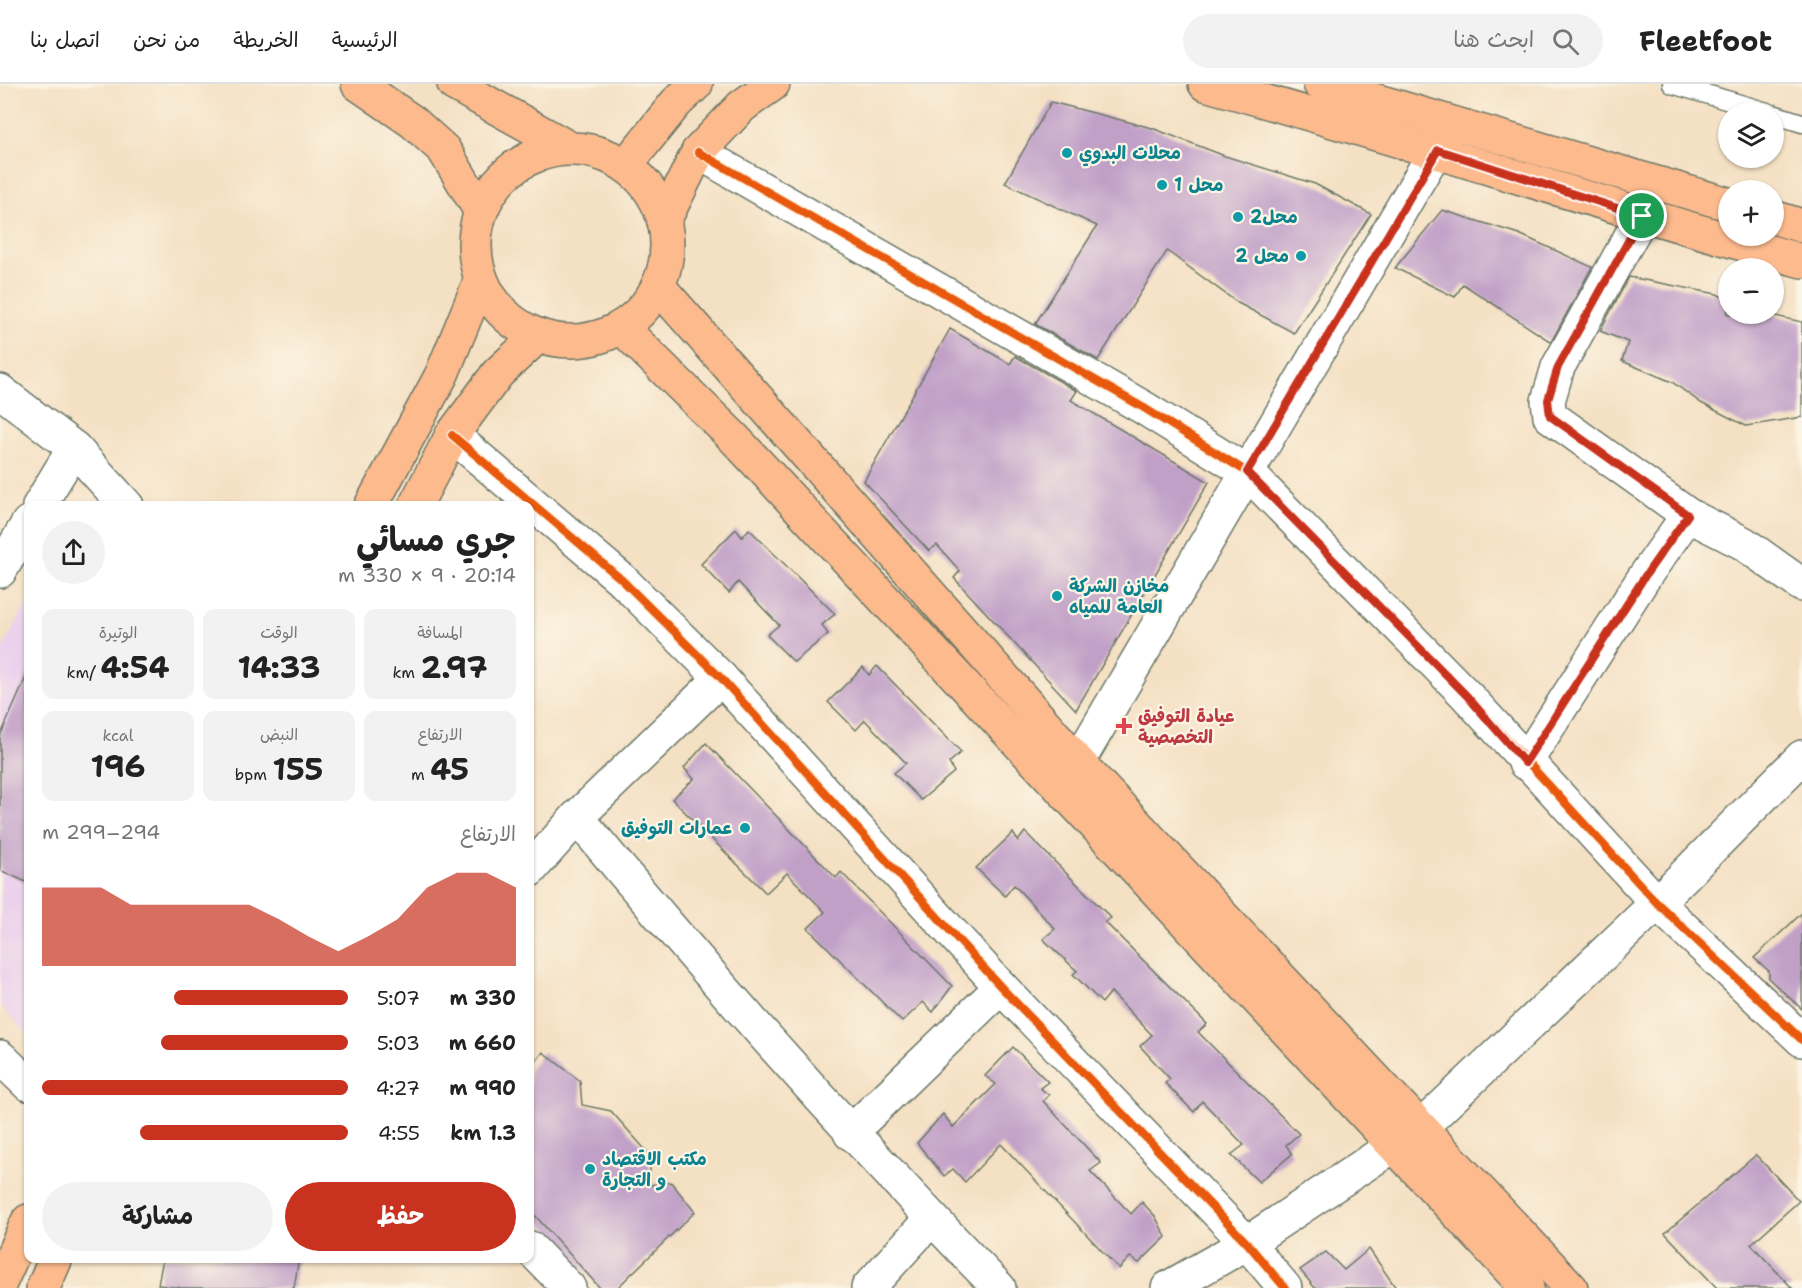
<!DOCTYPE html>
<html lang="ar">
<head>
<meta charset="utf-8">
<style>
	:root { --surface:#fff; --page:#f2f2f2; --text:#222; --muted:#767676; --line:#e0e0e0; --accent:#c8321e }
	body { margin:0; font-family:"Shantell Sans","Playpen Sans Arabic",sans-serif; background:var(--page); color:var(--text); direction:rtl; height:100vh; display:flex; flex-direction:column; font-size:22px; white-space:nowrap }
	* { box-sizing:border-box; margin:0 }
	p { font-size:20px; color:var(--muted) }
	.icon { flex:none; width:33px; height:33px; fill:none; stroke:currentColor; stroke-width:2; stroke-linecap:round; stroke-linejoin:round }
	.map { position:relative; flex:1; overflow:hidden; direction:ltr }
	.details { position:absolute; left:24px; top:417px; width:510px; height:762px; display:flex; flex-direction:column; background:var(--surface); border-radius:12px; box-shadow:0 2px 4px #0004; direction:rtl }
	.details>* { flex:none }
	.buttons { position:absolute; left:1718px; top:18px; display:grid; gap:12px }
	.buttons a { display:grid; place-items:center; width:66px; height:66px; border-radius:50%; background:var(--surface); box-shadow:0 2px 4px #0004; font-size:30px }
	.pin { position:absolute; display:grid; place-items:center; width:51px; height:51px; color:#fff; margin:-26px; border:3px solid #fff; border-radius:50%; box-shadow:0 2px 6px #0007 }
	.round { display:grid; place-items:center; flex:none; width:63px; height:63px; border-radius:32px; background:var(--page) }
	.headline { display:flex; align-items:center; justify-content:space-between; height:102px; padding:0 18px }
	h1 { font-size:33px; font-weight:700; line-height:45px }
	.figures { display:grid; grid-template-columns:repeat(3,1fr); gap:9px; height:102px; padding:6px 18px }
	.figures div { display:grid; align-content:center; border-radius:12px; background:var(--page); text-align:center }
	.figures b { font-size:30px; font-weight:700 }
	.figures small { font-size:16px; font-weight:400 }
	.figures p { font-size:16px }
	.chart { height:168px; padding:12px 18px }
	.chart p { display:flex; justify-content:space-between }
	.chart svg { width:100%; height:108px; margin-top:6px; fill:var(--accent); opacity:.7 }
	.action { display:flex; gap:12px; margin-top:auto; padding:12px 18px }
	.action a { flex:1; height:69px; border-radius:36px; background:var(--accent); color:#fff; font-size:24px; font-weight:700; line-height:69px; text-align:center }
	.action a+a { background:var(--page); color:var(--text) }
	ul { padding:0 18px; list-style:none; font-size:20px }
	li { display:grid; grid-template-columns:96px 72px 1fr; align-items:center; height:45px }
	li i { height:15px; border-radius:8px; background:var(--accent) }
	header { display:flex; align-items:center; gap:36px; box-sizing:border-box; height:84px; padding:0 30px; background:var(--surface); border-bottom:2px solid var(--line) }
	header strong { font-size:28px }
	nav { display:flex; gap:33px; margin-inline-start:auto; font-size:21px }
	.search { width:420px; height:54px; background:var(--page); display:flex; align-items:center; gap:15px; box-sizing:border-box; padding:0 21px; border-radius:33px; color:var(--muted); font-size:22px }
	.map>svg:first-child { display:block }
	.built { fill:#ebd1ec }
	.building { fill:#c1a0c8 }
	.lines { fill:none; stroke-linecap:round; stroke-linejoin:round }
	.lane-casing { stroke:#6a7666; stroke-width:21 }
	.street-casing { stroke:#6a7666; stroke-width:36 }
	.primary-casing { stroke:#6a7666; stroke-width:36 }
	.highway-casing { stroke:#6a7666; stroke-width:36 }
	.lane { stroke:#fff; stroke-width:18 }
	.street { stroke:#fff; stroke-width:33 }
	.primary { stroke:#fcba8d; stroke-width:33 }
	.highway { stroke:#fcba8d; stroke-width:33 }
	.cycleway-casing { stroke:#fcf5e5; stroke-width:11 }
	.cycleway { stroke:#e8590c; stroke-width:8 }
	.route-casing { stroke:#fff; stroke-width:12 }
	.route { stroke:#c8321e; stroke-width:8 }
	.culture-dot { fill:#0f9aa8; stroke:#fcf5e5; stroke-width:2 }
	.health-dot { fill:#e0444e; stroke:#fcf5e5; stroke-width:2 }
	.labels { text-anchor:middle; dominant-baseline:central; stroke-width:4.5; stroke-linejoin:round; paint-order:stroke }
	.culture-label { font-size:18px; font-weight:bold; fill:#0d838f; stroke:#fcf5e5; text-anchor:start }
	.health-label { font-size:18px; font-weight:bold; fill:#be3a42; stroke:#fcf5e5; text-anchor:start }
</style>
</head>
<body>
<header>
<strong>Fleetfoot</strong>
<div class="search"><svg class="icon" aria-label="search" viewBox="0 0 24 24"><circle cx="10" cy="10" r="6"/><path d="M15 15l6 6"/></svg>ابحث هنا</div>
<nav><a>الرئيسية</a><a>الخريطة</a><a>من نحن</a><a>اتصل بنا</a></nav>
</header>
<div class="map">
<svg width="1802" height="1204" viewBox="0 0 1802 1204">
	<rect width="100%" height="100%" fill="#fcf5e5"/>
	<filter id="ink" filterUnits="userSpaceOnUse"><feTurbulence type="fractalNoise" baseFrequency=".0167" numOctaves="2"/><feDisplacementMap in="SourceGraphic" scale="12" xChannelSelector="R" yChannelSelector="G"/><feConvolveMatrix kernelMatrix="1 2 1 2 8 2 1 2 1" color-interpolation-filters="sRGB"/></filter>
	<filter id="wash" filterUnits="userSpaceOnUse"><feTurbulence type="fractalNoise" baseFrequency=".008" numOctaves="4" result="noise"/><feDisplacementMap in="SourceGraphic" scale="24" xChannelSelector="R" yChannelSelector="G"/><feGaussianBlur stdDeviation="1.35" result="paint"/><feColorMatrix in="noise" values="0 0 0 0 0 0 0 0 0 0 0 0 0 0 0 0 0 1.4 0 .05"/><feComposite in="paint" operator="in"/></filter>
	<g filter="url(#wash)">
		<rect width="100%" height="100%" fill="#f4e0c3"/>
		<path class="built" d="M28 517V951L0 921V569Z"/>
		<g id="blocks">
			<g class="building">
				<path d="M1051 18 1152 44 1225 72 1315 100 1371 130 1294 249 1238 219 1167 167 1098 276 1035 240 1097 142 1005 99Z"/>
				<path d="M1442 126 1519 150 1592 183 1551 258 1463 200 1455 213 1395 184Z"/>
				<path d="M1629 193 1717 210 1728 216V230H1767L1802 238V333L1746 342 1701 319 1672 298 1622 277 1628 258 1600 247Z"/>
				<path d="M950 245 1010 280 1015 272 1077 307 1071 316 1209 398 1076 626 954 494 960 487 937 461 929 467 864 397Z"/>
				<path d="M736 445 742 453 749 445 835 530 822 541 828 550 794 578 767 551 779 541 738 498 729 509 701 480Z"/>
				<path d="M877 582 961 668 949 679 954 688 921 716 894 689 906 679 865 636 856 646 828 618 863 583 869 591Z"/>
				<path d="M28 589V799L0 786V653Z"/>
				<path d="M706 659 836 794 841 788 952 902 933 928 923 918 902 938 808 844 825 828 787 789 766 809 672 715 694 695 684 684Z"/>
				<path d="M1025 748 1111 834 1105 838 1207 940 1198 948 1299 1050 1286 1061 1292 1070 1259 1098 1231 1071 1244 1061 1202 1017 1194 1028 1165 999 1170 995 1140 962 1152 951 1111 908 1102 919 1073 890 1077 887 1043 855 1055 845 1014 801 1005 812 976 784 1013 749 1018 757Z"/>
				<path d="M1802 829V925L1769 895V887L1754 874Z"/>
				<path d="M1013 963 1048 998 1040 1004 1049 1011 1043 1017 1101 1079 1090 1087 1131 1130 1142 1118 1155 1132 1166 1153 1139 1179 1130 1173 1119 1185 1001 1060 965 1098 953 1085 944 1092 917 1059 943 1030 953 1043 996 1000 985 992Z"/>
				<path d="M543 968 580 997 582 1021 611 1027 650 1071V1101L671 1098 695 1128 617 1204H600L530 1126V985Z"/>
				<path d="M1756 1071 1799 1117 1751 1160 1792 1204H1717L1665 1149Z"/>
				<path d="M1369 1165 1396 1204H1315L1300 1186 1326 1168 1344 1186Z"/>
				<path d="M163 1174H299L294 1204H182L158 1201Z"/>
			</g>
		</g>
	</g>
	<g filter="url(#ink)">
		<use href="#blocks" fill-opacity="0" stroke="#6a7666" stroke-width="1.5"/>
		<g class="lines">
			<defs>
				<g id="lane">
					<path d="M1672 0 1767 28"/>
					<path d="M1773 30 1802 39"/>
				</g>
				<g id="street">
					<path d="M698 68 1144 324 1247 388 1467 612 1657 819 1802 956"/>
					<path d="M1642 132 1558 283 1548 317 1550 332 1688 431"/>
					<path d="M0 307 74 364 127 422"/>
					<path d="M452 351 621 495 721 594 1001 903 1247 1159 1285 1204"/>
					<path d="M39 422 74 364"/>
					<path d="M0 487 28 439"/>
					<path d="M1078 678 1450 42"/>
					<path d="M1525 679 1645 492 1688 431 1743 459 1802 501"/>
					<path d="M577 733C712 896 852 1053 999 1204"/>
					<path d="M530 786 577 733 721 594"/>
					<path d="M0 973 28 1000"/>
					<path d="M850 1049 1001 903"/>
					<path d="M530 1164 569 1204"/>
					<path d="M868 1204 931 1135"/>
					<path d="M1168 1204 1247 1159 1420 1044 1657 819 1802 673"/>
				</g>
				<g id="primary">
					<path d="M1205 0C1405 56 1602 121 1802 177"/>
					<path d="M1320 0 1728 120"/>
					<path d="M626 81 676 19 696 0"/>
					<path d="M1773 133 1802 142"/>
					<path d="M664 137 698 68 742 22 773 0"/>
					<path d="M371 422 442 290 481 195"/>
					<path d="M415 422 452 351 498 289 538 252"/>
					<path d="M0 1199 28 1137"/>
					<path d="M43 1204 56 1174"/>
				</g>
				<g id="highway">
					<path d="M358 0 413 38 444 66 480 126"/>
					<path d="M454 0 569 64"/>
					<circle cx="571" cy="161" r="96"/>
					<path d="M658 202 1078 678 1571 1204"/>
					<path d="M621 243 734 354 1527 1204"/>
				</g>
			</defs>
			<use href="#lane" class="lane-casing"/>
			<use href="#street" class="street-casing"/>
			<use href="#primary" class="primary-casing"/>
			<use href="#highway" class="highway-casing"/>
			<use href="#lane" class="lane"/>
			<use href="#street" class="street"/>
			<use href="#primary" class="primary"/>
			<use href="#highway" class="highway"/>
			<defs>
				<g id="cycleway">
					<path d="M698 68 1144 324 1247 388 1467 612 1657 819 1802 956"/>
					<path d="M452 351 621 495 721 594 1001 903 1247 1159 1285 1204"/>
				</g>
			</defs>
			<use href="#cycleway" class="cycleway-casing"/>
			<use href="#cycleway" class="cycleway"/>
		</g>
	</g>
	<g class="lines" filter="url(#ink)">
		<defs>
			<path id="route" d="M1438 66 1642 132 1558 283 1548 316 1550 332 1688 431 1645 492 1525 679 1467 612 1247 388Z"/>
		</defs>
		<use href="#route" class="route-casing"/>
		<use href="#route" class="route"/>
	</g>
	<g class="culture-dot">
		<circle cx="1067" cy="69" r="6"/>
		<circle cx="1162" cy="101" r="6"/>
		<circle cx="1238" cy="133" r="6"/>
		<circle cx="1301" cy="172" r="6"/>
		<circle cx="1057" cy="512" r="6"/>
		<circle cx="745" cy="744" r="6"/>
		<circle cx="590" cy="1085" r="6"/>
	</g>
	<path class="health-dot" d="M1121 633h6v6h6v6h-6v6h-6v-6h-6v-6h6z"/>
	<g class="labels">
		<g class="culture-label">
			<text x="1079" y="69">محلات البدوي</text>
			<text x="1174" y="101">محل 1</text>
			<text x="1250" y="133">محل2</text>
			<text x="1289" y="172" text-anchor="end">محل 2</text>
			<text x="1069" y="502">مخازن الشركة<tspan x="1069" dy="21">العامة للمياه</tspan></text>
			<text x="733" y="744" text-anchor="end">عمارات التوفيق</text>
			<text x="602" y="1075">مكتب الاقتصاد<tspan x="602" dy="21">و التجارة</tspan></text>
		</g>
		<g class="health-label">
			<text x="1138" y="632">عيادة التوفيق<tspan x="1138" dy="21">التخصصية</tspan></text>
		</g>
	</g>
</svg>
<div class="buttons">
<a><svg class="icon" aria-label="layers" viewBox="0 0 24 24"><path d="M12 4l9 5-9 5-9-5zM3 14l9 5 9-5"/></svg></a>
<a>+</a>
<a>−</a>
</div>
<div class="pin" style="left:1642px;top:132px;background:#1e9e55"><svg class="icon" aria-label="arrive" viewBox="0 0 24 24"><path d="M6 21V4h12l-3 4 3 4H6"/></svg></div>
<section class="details">
<div class="headline"><div><h1>جري مسائي</h1><p>20:14 · 9 × 330 m</p></div><a class="round"><svg class="icon" aria-label="share" viewBox="0 0 24 24"><path d="M12 15V3M7 8l5-5 5 5M5 13v7h14v-7"/></svg></a></div>
<div class="figures">
<div><p>المسافة</p><b>2.97<small> km</small></b></div>
<div><p>الوقت</p><b>14:33</b></div>
<div><p>الوتيرة</p><b>4:54<small> /km</small></b></div>
</div>
<div class="figures">
<div><p>الارتفاع</p><b>45<small> m</small></b></div>
<div><p>النبض</p><b>155<small> bpm</small></b></div>
<div><p>kcal</p><b>196</b></div>
</div>
<div class="chart"><p><span>الارتفاع</span>294–299 m</p>
<svg viewBox="0 0 160 44" preserveAspectRatio="none"><path d="M0 44V12L10 12L20 12L30 19L40 19L50 19L60 19L70 19L80 25L90 32L100 38L110 32L120 25L130 12L140 6L150 6L160 12V44z"/></svg>
</div>
<ul>
<li><b>330 m</b>5:07<i style="width:57%"></i></li>
<li><b>660 m</b>5:03<i style="width:61%"></i></li>
<li><b>990 m</b>4:27<i style="width:100%"></i></li>
<li><b>1.3 km</b>4:55<i style="width:68%"></i></li>
</ul>
<div class="action"><a>حفظ</a><a>مشاركة</a></div>
</section>
</div>
</body>
</html>
